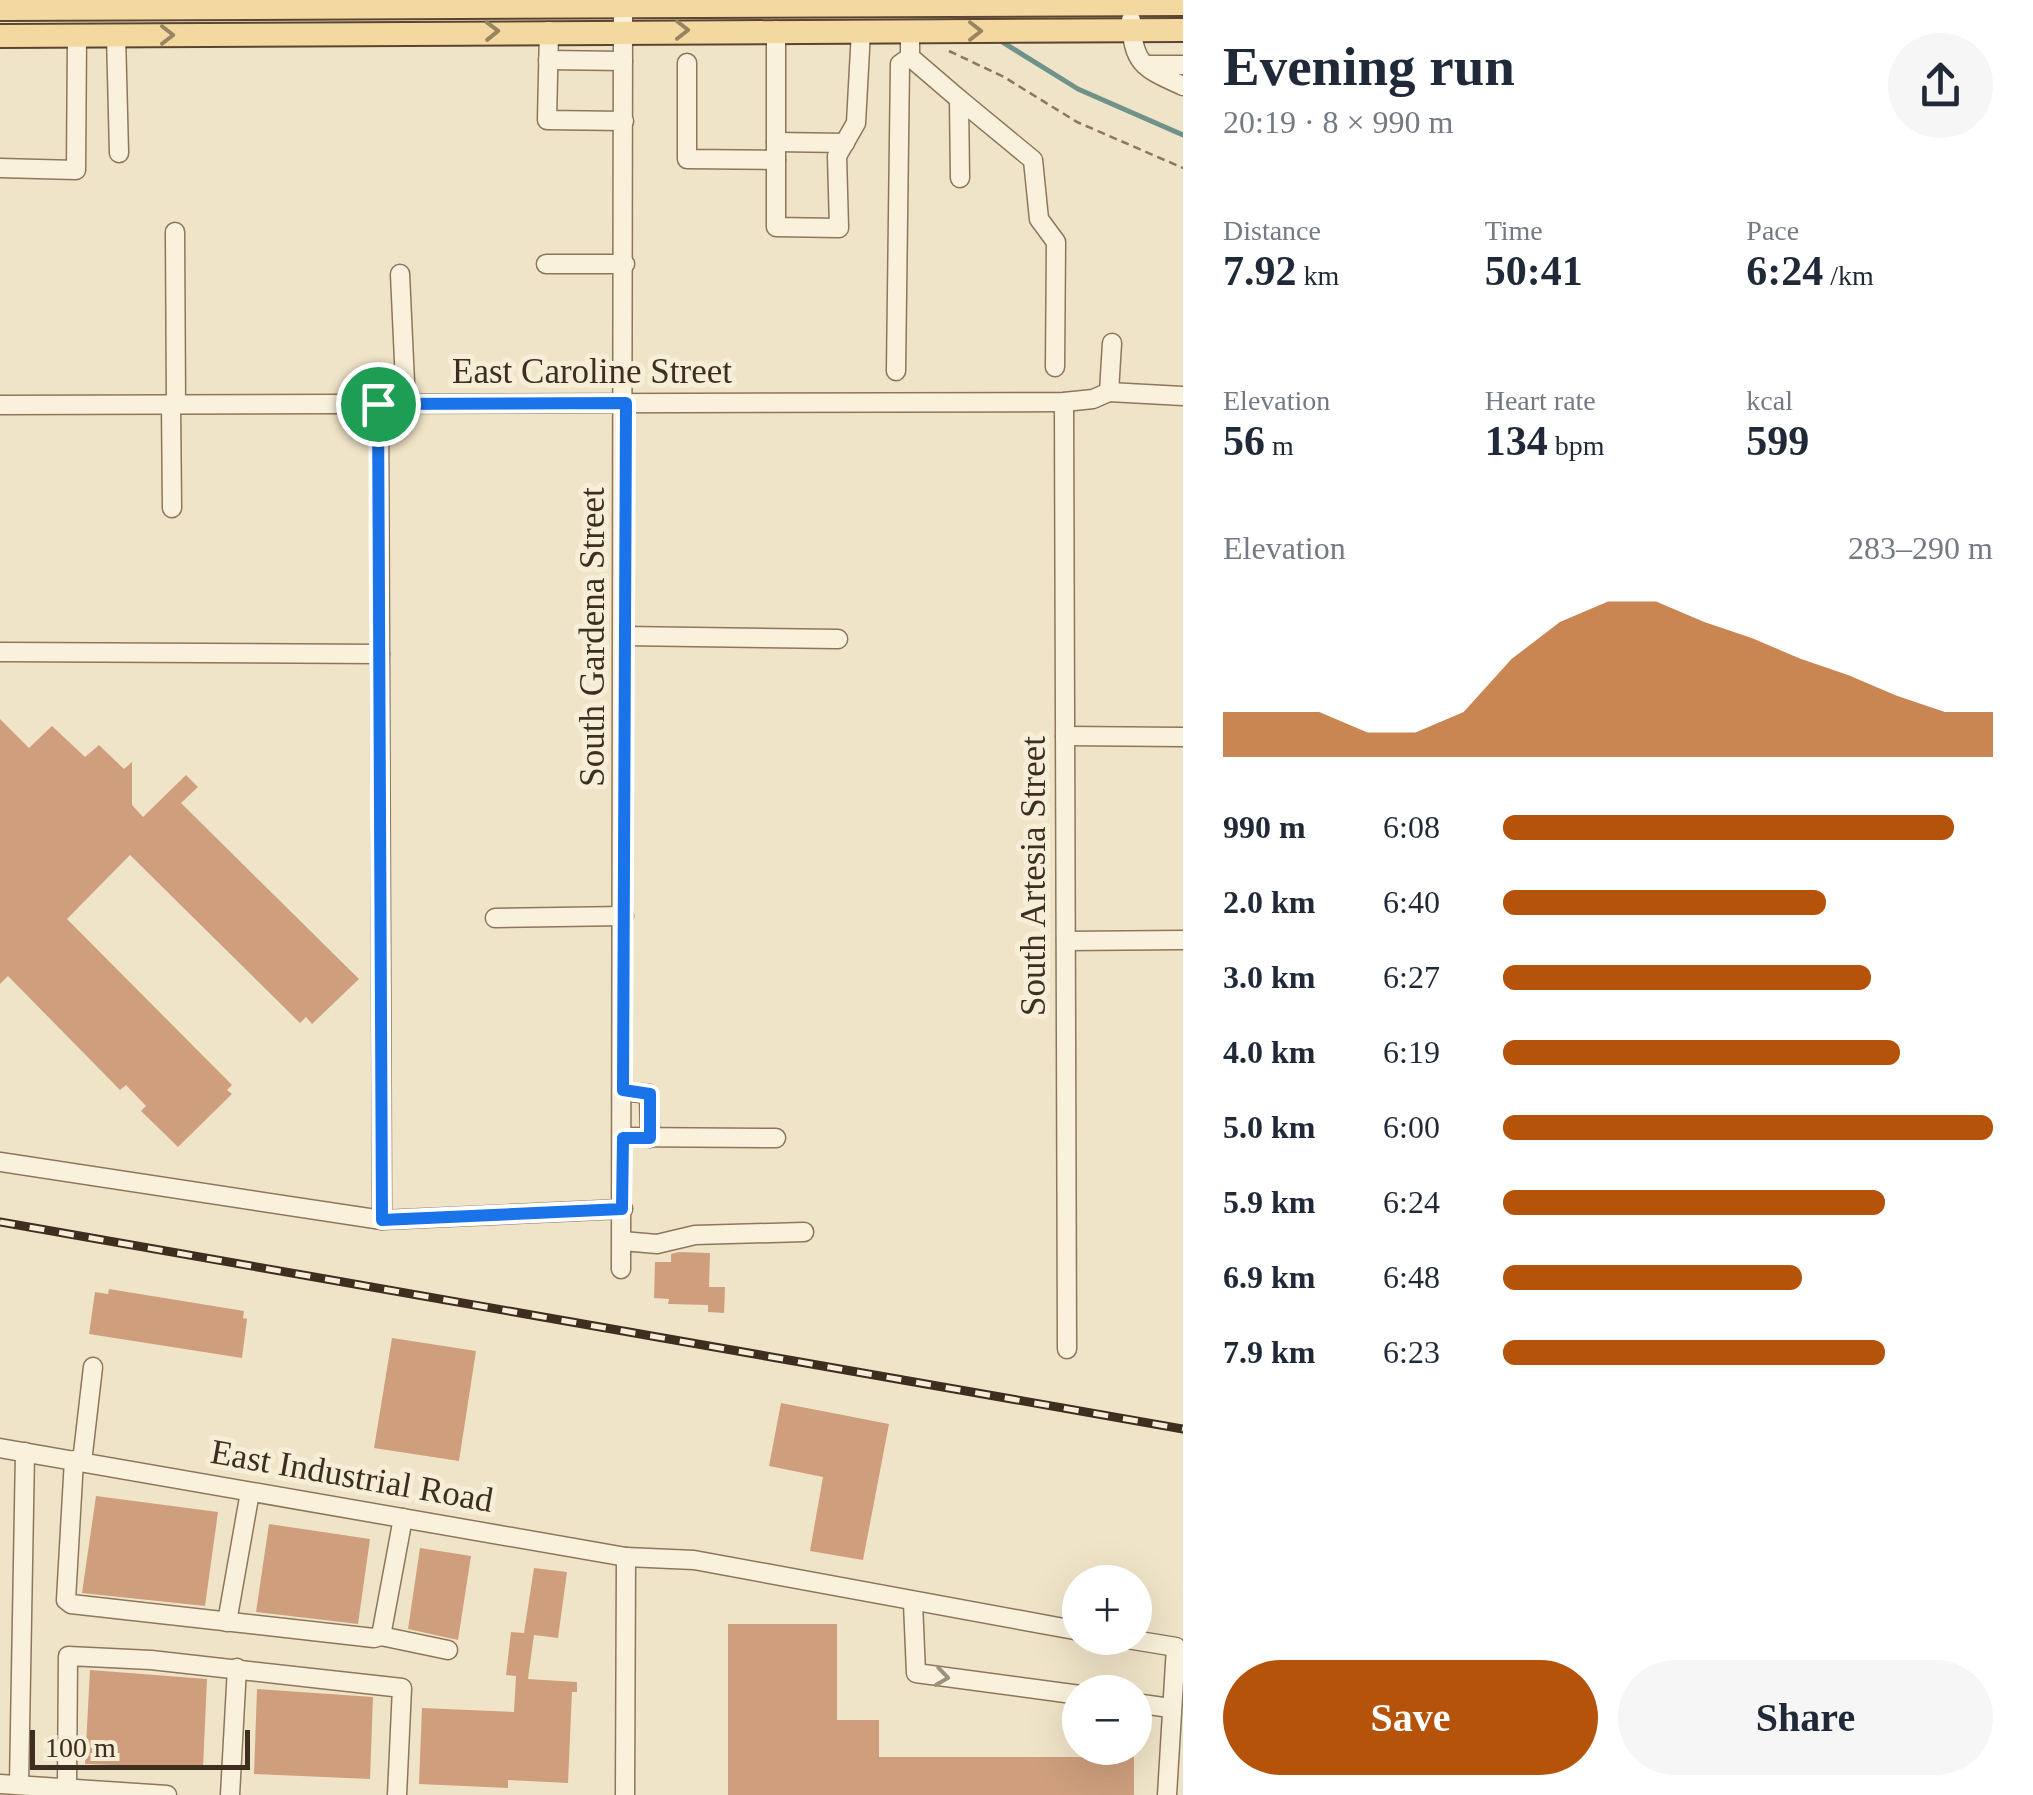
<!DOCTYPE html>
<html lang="en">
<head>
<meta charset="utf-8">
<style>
	:root { --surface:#fff; --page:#f6f6f7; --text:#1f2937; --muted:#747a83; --accent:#b45309 }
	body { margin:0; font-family:Georgia,serif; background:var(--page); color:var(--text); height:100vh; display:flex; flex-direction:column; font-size:38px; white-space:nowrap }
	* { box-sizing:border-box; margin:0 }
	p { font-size:32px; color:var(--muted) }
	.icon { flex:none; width:55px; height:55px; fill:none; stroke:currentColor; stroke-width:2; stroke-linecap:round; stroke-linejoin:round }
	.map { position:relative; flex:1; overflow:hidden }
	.panel { display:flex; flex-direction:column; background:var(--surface); width:850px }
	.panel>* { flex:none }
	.controls { position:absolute; left:1062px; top:1565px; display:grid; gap:20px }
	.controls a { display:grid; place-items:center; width:90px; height:90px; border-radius:50%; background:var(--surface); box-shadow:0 10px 40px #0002; font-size:50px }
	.scale { position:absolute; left:30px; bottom:25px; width:220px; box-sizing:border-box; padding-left:10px; border:5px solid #3d2e20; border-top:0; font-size:28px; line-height:35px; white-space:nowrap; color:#3d2e20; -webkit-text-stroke:8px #f7eed8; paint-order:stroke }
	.pin { position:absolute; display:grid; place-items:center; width:85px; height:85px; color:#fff; margin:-42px; border:5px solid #fff; border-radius:50%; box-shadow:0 2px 10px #0007 }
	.round { display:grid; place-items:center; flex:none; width:105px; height:105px; border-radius:52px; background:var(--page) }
	.summary { display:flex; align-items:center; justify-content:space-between; height:170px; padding:0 40px }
	h1 { font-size:55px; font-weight:800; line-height:75px }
	.metrics { display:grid; grid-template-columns:repeat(3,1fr); gap:15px; height:170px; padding:10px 40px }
	.metrics div { display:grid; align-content:center }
	.metrics b { font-size:42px; font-weight:800 }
	.metrics small { font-size:28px; font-weight:400 }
	.metrics p { font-size:28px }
	.chart { height:280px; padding:20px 40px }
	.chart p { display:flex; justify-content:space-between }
	.chart svg { width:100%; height:180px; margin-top:10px; fill:var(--accent); opacity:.7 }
	.action { display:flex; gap:20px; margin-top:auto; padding:20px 40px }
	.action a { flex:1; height:115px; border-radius:60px; background:var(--accent); color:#fff; font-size:40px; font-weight:800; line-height:115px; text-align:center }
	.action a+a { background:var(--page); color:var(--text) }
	ul { padding:0 40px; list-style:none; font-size:32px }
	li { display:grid; grid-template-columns:160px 120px 1fr; align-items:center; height:75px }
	li i { height:25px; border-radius:12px; background:var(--accent) }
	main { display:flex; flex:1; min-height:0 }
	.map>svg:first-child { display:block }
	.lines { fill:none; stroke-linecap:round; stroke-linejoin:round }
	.stream { stroke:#6f938a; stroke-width:5 }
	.building { fill:#cf9f7d }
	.minor-casing { stroke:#8d765c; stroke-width:21 }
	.major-casing { stroke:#5b4430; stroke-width:26 }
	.path { stroke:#8d765c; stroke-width:2.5; stroke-dasharray:8 5; stroke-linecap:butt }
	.minor { stroke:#faf1dc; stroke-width:18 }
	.major { stroke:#f3d9a0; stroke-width:22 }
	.rail-casing { stroke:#3d2e20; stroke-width:9 }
	.rail { stroke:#f7eed8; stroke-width:5; stroke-dasharray:15; stroke-linecap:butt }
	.oneway { stroke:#988460 }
	.oneway2 { stroke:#9c907e }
	.route-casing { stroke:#fff; stroke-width:20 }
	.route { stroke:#1a73e8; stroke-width:12 }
	.labels { text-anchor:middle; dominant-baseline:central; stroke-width:10; stroke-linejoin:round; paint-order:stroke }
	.street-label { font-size:35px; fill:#3d2e20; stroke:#f7eed8 }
</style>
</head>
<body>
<main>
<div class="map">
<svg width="1183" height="1795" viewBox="0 0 1183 1795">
	<rect width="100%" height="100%" fill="#f0e4c8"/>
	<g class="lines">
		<path class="stream" d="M999 40 1078 89 1183 135"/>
	</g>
	<g class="building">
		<path d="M0 719 29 748 52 726 85 757 99 745 124 769 132 762V805L143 817 186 775 198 787 181 803 359 979 312 1024 306 1017 300 1023 130 855 67 919 232 1085 227 1090 232 1094 178 1147 141 1111 146 1106 126 1085 120 1090 8 976 0 984Z"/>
		<path d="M679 1252 710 1253 709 1287H725L724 1313 708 1312V1305L668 1304 669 1299 654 1298 655 1262H671V1254Z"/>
		<path d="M109 1289 244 1311 243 1318 247 1319 242 1358 89 1334 95 1292 108 1294Z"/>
		<path d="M392 1338 476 1351 459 1461 374 1448Z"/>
		<path d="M781 1403 889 1424 863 1560 810 1551 823 1477 769 1466Z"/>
		<path d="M96 1496 218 1512 205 1606 82 1593Z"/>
		<path d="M269 1524 370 1539 358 1624 256 1612Z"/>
		<path d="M420 1548 471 1556 458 1640 408 1629Z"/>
		<path d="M534 1568 567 1572 558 1638 534 1635 528 1679 577 1682V1692H572L568 1783 508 1780V1788L419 1784 422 1708 514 1712 516 1676 506 1675 511 1632 524 1633Z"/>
		<path d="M728 1624H837V1720H879V1757H1134V1795H728Z"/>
		<path d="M90 1670 207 1679 203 1768 85 1764Z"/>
		<path d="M257 1689 373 1697 370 1779 254 1774Z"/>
	</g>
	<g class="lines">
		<defs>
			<g id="minor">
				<path d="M1131 20C1133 65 1144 68 1183 86"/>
				<path d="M776 30V227L839 228 837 156 856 123 861 31"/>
				<path d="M549 31 547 120 624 121"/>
				<path d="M116 35 119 153"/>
				<path d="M910 57 959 99 960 178"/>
				<path d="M548 60 623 61"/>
				<path d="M687 63V159L776 160"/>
				<path d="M1145 65H1183"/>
				<path d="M959 99 1033 160 1039 219 1056 242 1055 367"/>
				<path d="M776 142 845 143"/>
				<path d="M0 168 76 170 77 36"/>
				<path d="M175 232 176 404"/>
				<path d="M546 264H625"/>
				<path d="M400 274 406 404"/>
				<path d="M896 371 900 64 910 57V31"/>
				<path d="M1109 392 1183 396"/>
				<path d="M1064 402 1067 1349"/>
				<path d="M171 404 172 508"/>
				<path d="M0 405 1064 402 1093 399 1109 392 1112 343"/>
				<path d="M624 636 838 639"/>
				<path d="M0 652 380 654 379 404"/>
				<path d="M380 654 382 1220"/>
				<path d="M1065 736 1183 737"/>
				<path d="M495 918 624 916"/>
				<path d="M1066 941 1183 940"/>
				<path d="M623 1091 649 1094 650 1138"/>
				<path d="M623 1137 776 1138"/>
				<path d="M0 1162 382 1220 623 1209"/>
				<path d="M622 1241 657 1244 695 1235 804 1232"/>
				<path d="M621 1269 623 6"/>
				<path d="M0 1448 626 1557 694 1560 1080 1631"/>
				<path d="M74 1460 66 1600 71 1604 374 1638 381 1636 403 1518"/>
				<path d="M82 1462 93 1367"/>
				<path d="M913 1603 916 1673 1080 1695"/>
				<path d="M227 1622 250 1492"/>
				<path d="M381 1636 448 1650"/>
				<path d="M1121 1638 1176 1647 1167 1795"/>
				<path d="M1135 1703 1170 1708"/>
				<path d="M0 1784 167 1795"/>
				<path d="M19 1785 25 1452"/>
				<path d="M67 1787 68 1656 151 1660 402 1688 397 1795"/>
				<path d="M230 1795 237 1668"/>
				<path d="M625 1795 626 1557"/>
			</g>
			<g id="major">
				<path d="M0 9 1183 4"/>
				<path d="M0 36 1183 30"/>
			</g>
		</defs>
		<use href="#minor" class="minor-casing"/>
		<use href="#major" class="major-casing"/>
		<path class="path" d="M949 51 1004 77 1077 122 1183 168"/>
		<use href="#minor" class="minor"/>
		<use href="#major" class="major"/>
		<defs>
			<path id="rail" d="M0 1222 1183 1429"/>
		</defs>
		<use href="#rail" class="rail-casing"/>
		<use href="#rail" class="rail"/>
	</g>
	<defs><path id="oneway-chevron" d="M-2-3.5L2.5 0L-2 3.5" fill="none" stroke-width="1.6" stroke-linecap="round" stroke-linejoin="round" transform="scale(2.5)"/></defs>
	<g class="oneway">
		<use href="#oneway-chevron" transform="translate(682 30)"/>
		<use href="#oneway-chevron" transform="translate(492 31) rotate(-1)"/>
		<use href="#oneway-chevron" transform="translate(975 31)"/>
		<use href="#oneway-chevron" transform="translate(167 35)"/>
	</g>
	<use class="oneway2" href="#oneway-chevron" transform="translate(942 1677) rotate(8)"/>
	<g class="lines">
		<defs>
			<path id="route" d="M626 403 623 1090 650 1094V1138H623L622 1209 382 1220 378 404Z"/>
		</defs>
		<use href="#route" class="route-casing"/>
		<use href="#route" class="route"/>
	</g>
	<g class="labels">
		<g class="street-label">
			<text x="592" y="371">East Caroline Street</text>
			<text transform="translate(592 637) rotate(-90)">South Gardena Street</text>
			<text transform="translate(1033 876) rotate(-90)">South Artesia Street</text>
			<text transform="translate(352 1476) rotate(10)">East Industrial Road</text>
		</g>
	</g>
</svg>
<div class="controls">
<a>+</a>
<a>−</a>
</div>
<div class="scale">100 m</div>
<div class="pin" style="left:378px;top:404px;background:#1e9e55"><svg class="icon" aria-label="arrive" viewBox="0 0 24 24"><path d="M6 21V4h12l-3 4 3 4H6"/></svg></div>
</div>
<section class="panel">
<div class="summary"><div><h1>Evening run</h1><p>20:19 · 8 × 990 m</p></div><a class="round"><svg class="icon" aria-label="share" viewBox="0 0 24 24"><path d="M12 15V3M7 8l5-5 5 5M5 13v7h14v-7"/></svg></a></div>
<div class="metrics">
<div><p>Distance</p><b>7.92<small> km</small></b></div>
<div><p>Time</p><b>50:41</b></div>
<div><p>Pace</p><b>6:24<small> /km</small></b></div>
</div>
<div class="metrics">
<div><p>Elevation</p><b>56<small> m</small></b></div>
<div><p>Heart rate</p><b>134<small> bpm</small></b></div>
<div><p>kcal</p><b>599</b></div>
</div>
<div class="chart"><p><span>Elevation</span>283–290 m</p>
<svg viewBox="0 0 160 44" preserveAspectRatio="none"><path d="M0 44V33L10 33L20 33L30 38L40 38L50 33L60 20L70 11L80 6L90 6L100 11L110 15L120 20L130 24L140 29L150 33L160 33V44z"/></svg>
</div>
<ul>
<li><b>990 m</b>6:08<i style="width:92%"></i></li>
<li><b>2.0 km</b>6:40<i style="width:66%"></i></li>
<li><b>3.0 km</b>6:27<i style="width:75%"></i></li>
<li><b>4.0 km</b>6:19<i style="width:81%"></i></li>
<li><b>5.0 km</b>6:00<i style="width:100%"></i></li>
<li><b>5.9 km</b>6:24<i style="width:78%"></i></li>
<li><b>6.9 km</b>6:48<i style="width:61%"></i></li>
<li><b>7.9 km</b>6:23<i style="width:78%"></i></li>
</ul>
<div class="action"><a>Save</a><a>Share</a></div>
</section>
</main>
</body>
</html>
